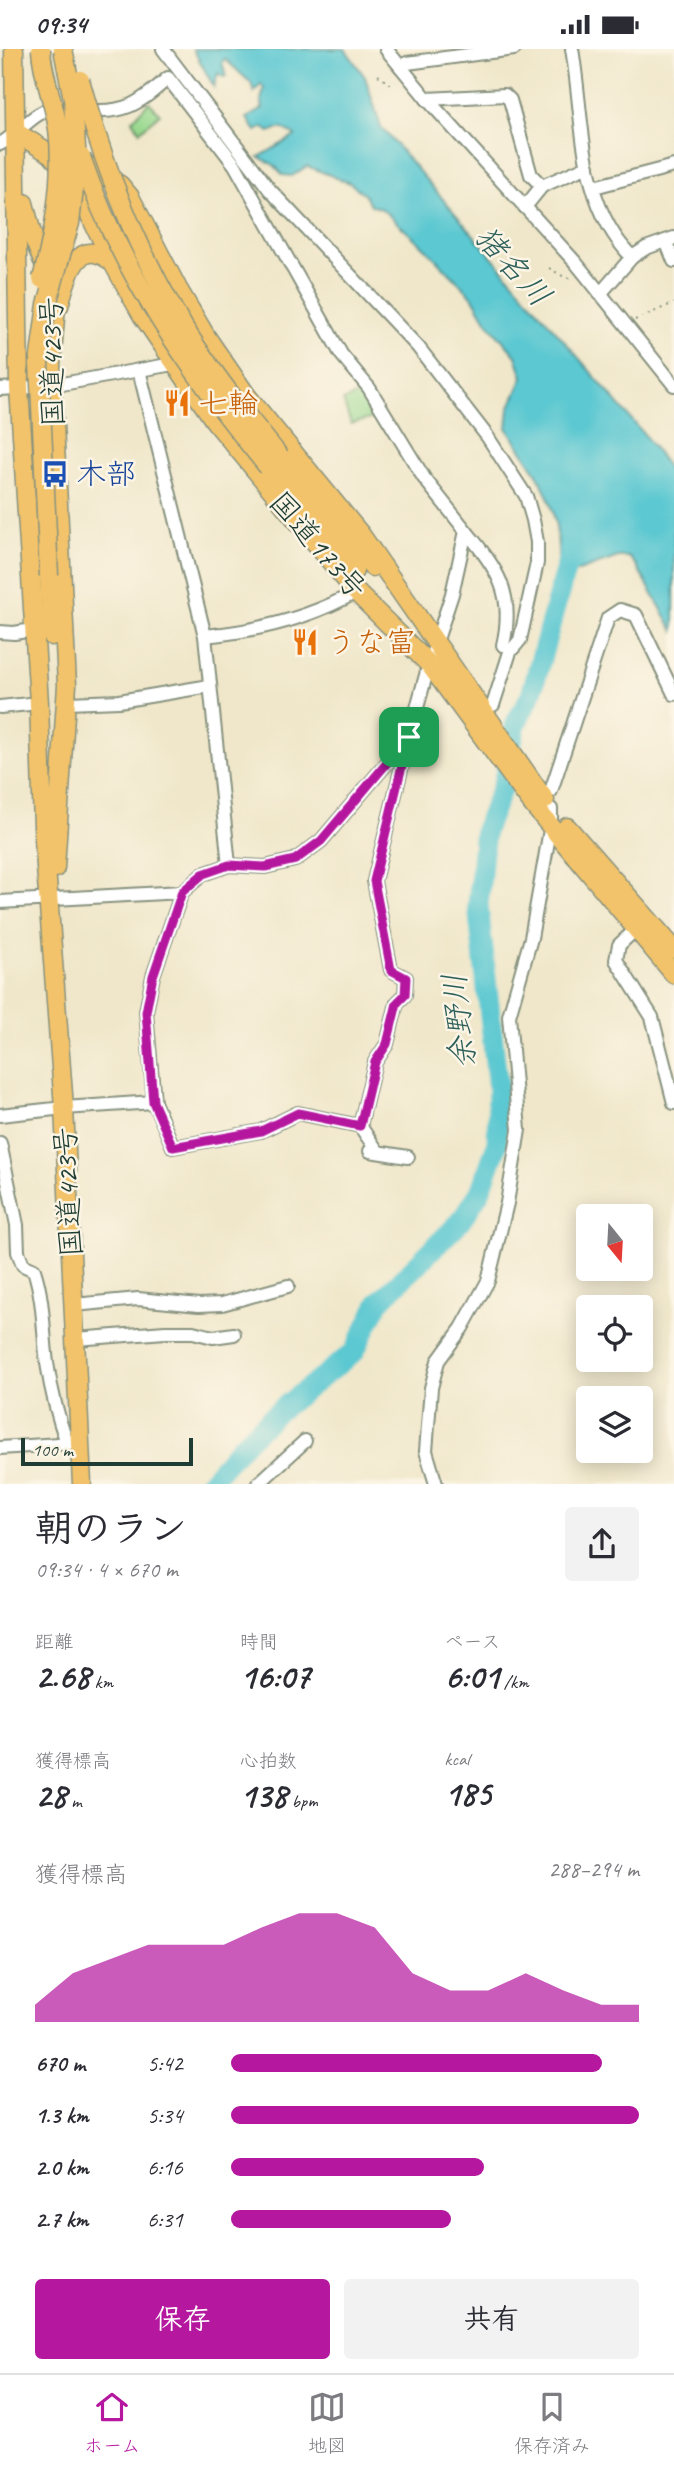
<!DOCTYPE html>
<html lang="ja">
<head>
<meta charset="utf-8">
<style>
	:root { --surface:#fff; --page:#f2f2f3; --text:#2b2b33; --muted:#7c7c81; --line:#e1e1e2; --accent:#b5179e }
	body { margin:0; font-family:Caveat,"Klee One",sans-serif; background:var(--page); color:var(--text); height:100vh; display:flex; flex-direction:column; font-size:26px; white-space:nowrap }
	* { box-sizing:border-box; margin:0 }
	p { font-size:23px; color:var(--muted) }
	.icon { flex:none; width:38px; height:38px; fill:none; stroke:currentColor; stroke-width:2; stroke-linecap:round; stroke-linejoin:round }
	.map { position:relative; height:1435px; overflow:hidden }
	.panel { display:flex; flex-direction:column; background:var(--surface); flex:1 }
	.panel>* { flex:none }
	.needle { width:46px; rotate:162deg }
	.fabs { position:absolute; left:576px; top:1155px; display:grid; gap:14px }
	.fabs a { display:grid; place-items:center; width:77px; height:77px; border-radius:7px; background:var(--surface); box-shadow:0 4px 18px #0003; font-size:35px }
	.scale { position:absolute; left:21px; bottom:18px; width:172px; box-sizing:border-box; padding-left:7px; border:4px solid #1f3d34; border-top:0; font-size:19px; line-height:24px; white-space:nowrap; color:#1f3d34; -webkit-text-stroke:5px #fcf5e5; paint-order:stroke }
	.pin { position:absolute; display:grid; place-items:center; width:60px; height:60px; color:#fff; margin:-30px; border-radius:14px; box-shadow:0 4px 10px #0006 }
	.round { display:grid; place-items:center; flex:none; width:74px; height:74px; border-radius:7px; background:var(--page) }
	.summary { display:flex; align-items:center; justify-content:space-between; height:119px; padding:0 35px }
	h1 { font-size:38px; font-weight:600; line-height:52px }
	.stats { display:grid; grid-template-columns:repeat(3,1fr); gap:10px; height:119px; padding:7px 35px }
	.stats div { display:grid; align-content:center }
	.stats b { font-size:35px; font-weight:600 }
	.stats small { font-size:19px; font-weight:400 }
	.stats p { font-size:19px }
	.chart { height:196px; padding:14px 35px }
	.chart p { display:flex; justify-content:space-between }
	.chart svg { width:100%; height:126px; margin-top:7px; fill:var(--accent); opacity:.7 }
	.cta { display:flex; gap:14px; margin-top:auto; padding:14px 35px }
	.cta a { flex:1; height:80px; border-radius:7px; background:var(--accent); color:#fff; font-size:28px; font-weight:600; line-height:80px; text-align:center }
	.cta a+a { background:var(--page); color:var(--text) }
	ul { padding:0 35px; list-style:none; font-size:23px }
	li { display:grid; grid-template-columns:112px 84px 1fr; align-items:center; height:52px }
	li i { height:18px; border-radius:9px; background:var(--accent) }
	.status { display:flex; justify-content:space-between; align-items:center; height:49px; padding:0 35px; background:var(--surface); direction:ltr }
	.status svg { height:19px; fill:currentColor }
	.tab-bar { display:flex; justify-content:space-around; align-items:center; height:98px; border-top:2px solid var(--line); background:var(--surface); font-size:19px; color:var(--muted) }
	.tab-bar a { display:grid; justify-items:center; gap:4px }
	.tab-bar .on { color:var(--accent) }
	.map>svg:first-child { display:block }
	.green { fill:#98d88e; stroke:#5c8a61; stroke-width:2 }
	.water { fill:#5bc8d1; stroke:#3d8282; stroke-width:2 }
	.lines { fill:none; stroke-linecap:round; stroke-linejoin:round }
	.river { stroke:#5bc8d1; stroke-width:21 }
	.minor-casing { stroke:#88927f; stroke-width:16 }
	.highway-casing { stroke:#88927f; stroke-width:21 }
	.path { stroke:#88927f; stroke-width:2; stroke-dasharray:2 5; stroke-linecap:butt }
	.minor { stroke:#fff; stroke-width:12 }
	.highway { stroke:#f2c36a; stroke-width:18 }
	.highway-bridge-casing { stroke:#88927f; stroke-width:21; stroke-linecap:butt }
	.highway-bridge { stroke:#f2c36a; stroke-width:18 }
	.route-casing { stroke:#fff; stroke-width:14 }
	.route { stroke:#b5179e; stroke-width:9 }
	.labels { text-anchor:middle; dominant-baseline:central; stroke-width:5; stroke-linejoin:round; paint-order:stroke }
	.street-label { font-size:30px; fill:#1f3d34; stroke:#fcf5e5 }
	.food-label { font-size:30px; fill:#c56008; stroke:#fcf5e5; text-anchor:start }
	.transit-label { font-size:30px; fill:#164399; stroke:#fcf5e5; text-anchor:start }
	.water-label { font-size:32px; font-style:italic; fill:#2e605b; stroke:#fcf5e5 }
</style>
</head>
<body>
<div class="status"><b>09:34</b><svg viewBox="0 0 49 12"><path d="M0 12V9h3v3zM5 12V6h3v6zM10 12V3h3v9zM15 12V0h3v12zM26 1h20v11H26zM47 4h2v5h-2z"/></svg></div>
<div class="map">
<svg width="674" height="1435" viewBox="0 0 674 1435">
	<rect width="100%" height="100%" fill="#fcf5e5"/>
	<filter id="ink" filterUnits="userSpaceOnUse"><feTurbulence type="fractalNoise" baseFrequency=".0143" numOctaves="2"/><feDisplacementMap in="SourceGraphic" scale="14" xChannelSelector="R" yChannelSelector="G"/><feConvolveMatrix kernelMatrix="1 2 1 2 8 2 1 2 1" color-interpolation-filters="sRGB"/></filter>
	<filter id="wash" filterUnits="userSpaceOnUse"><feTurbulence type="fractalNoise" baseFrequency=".00686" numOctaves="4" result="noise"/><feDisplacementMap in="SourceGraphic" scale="28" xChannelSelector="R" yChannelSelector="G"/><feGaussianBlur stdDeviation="1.57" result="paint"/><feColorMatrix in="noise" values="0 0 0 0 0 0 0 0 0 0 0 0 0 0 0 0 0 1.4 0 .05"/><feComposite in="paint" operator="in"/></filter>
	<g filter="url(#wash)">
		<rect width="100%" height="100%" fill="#f0e7ca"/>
		<g class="green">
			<path d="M149 53 160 65 140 82 132 71Z"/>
			<path d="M362 344 377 368 351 375 343 352Z"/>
		</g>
		<path class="water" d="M193 0H345L365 28 381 78 644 385 674 428V582L636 516 629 508H618L573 524 558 517C561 455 540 428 507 379L509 360 523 328 516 307 487 273 472 247 425 199 382 160 371 156 363 144 350 134 307 117 292 127 283 126 274 116 259 108 295 87C287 80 280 77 270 83L263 78 256 82 247 69 263 59 261 51 264 40 261 35 254 43 251 34 225 10 222 13 226 27 223 28 218 24 214 38Z"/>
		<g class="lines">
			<path class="river" d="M208 1435 241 1397 276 1364 354 1303 379 1253 460 1173 480 1143 497 1096 498 1040 478 856 485 781 503 736 516 674 531 646 573 493"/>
		</g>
	</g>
	<g filter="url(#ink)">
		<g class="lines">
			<defs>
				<g id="minor">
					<path d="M163 0 270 141 418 298 487 387 526 447 533 471 537 493V514L520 591 510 603 493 656"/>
					<path d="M386 0 427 50 576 214 674 336"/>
					<path d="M572 0C584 70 578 154 632 208L646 199 674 189"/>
					<path d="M400 17 407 14 514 0"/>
					<path d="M427 50 505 46 510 51 531 126 542 137"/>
					<path d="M83 61C124 66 139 55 168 29L235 116 341 305 369 339 424 429 466 482 452 545 429 615 409 688 321 792 295 811 265 818 229 816 203 825 182 843 153 927 146 963 154 1053 173 1098 261 1082 298 1064 360 1077 378 1103"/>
					<path d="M0 95C21 83 34 61 58 58"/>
					<path d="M594 138 674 117"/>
					<path d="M525 158 542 137 588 117"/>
					<path d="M666 192 674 212"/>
					<path d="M600 245 632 208"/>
					<path d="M139 321 205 587 229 816"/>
					<path d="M0 340 51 337 173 315"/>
					<path d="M466 482C498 521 515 545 503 596"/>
					<path d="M0 583 14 584 33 581"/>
					<path d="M205 587C257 582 310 569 356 543"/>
					<path d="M67 654 119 652 210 637"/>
					<path d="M0 658 39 654"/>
					<path d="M551 742 608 569 620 561 636 566 674 645"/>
					<path d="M0 853 182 843"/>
					<path d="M640 876 619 896 616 911 652 968 674 1054"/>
					<path d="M0 1066 64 1059 154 1053"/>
					<path d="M360 1077 375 1013 387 995 397 954 405 946 406 929 391 921 374 832 408 692"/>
					<path d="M0 1094 17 1176 18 1203 23 1216 34 1221C44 1251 43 1283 47 1314 51 1341 58 1369 67 1394"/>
					<path d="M370 1102 408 1108"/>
					<path d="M74 1256 138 1250 199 1256 222 1255 288 1237"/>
					<path d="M76 1290 165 1283H193L213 1288 234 1285"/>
					<path d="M0 1399 73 1394"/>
					<path d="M258 1435 305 1392"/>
					<path d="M436 1435 426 1402 431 1339 438 1312 462 1279 488 1232 507 1154 519 1081 509 967 531 889 551 775V760"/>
				</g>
				<g id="highway">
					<path d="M14 0 19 339 39 654 43 778 64 1059 82 1435"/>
					<path d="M17 84 51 105 74 133 113 214 142 266 214 371 356 543 429 615 533 756 674 925"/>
					<path d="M75 109 120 136 130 148 178 240 207 289 247 347 361 486 545 751"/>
					<path d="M24 154 32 185 52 235 56 258 51 315 67 636 55 819"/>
					<path d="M59 257C66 230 77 183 113 214"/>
					<path d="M280 408 372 518"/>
					<path d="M268 418 354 522"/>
					<path d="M49 527 52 587"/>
					<path d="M567 778 674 900"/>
				</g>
			</defs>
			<use href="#minor" class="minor-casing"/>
			<use href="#highway" class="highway-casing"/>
			<g class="path">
				<path d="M378 26 390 35 396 34"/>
				<path d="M549 219 566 229H571"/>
				<path d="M635 271 674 254"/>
			</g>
			<use href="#minor" class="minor"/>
			<use href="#highway" class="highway"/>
			<defs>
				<g id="highway-bridge">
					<path d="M41 0C42 26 54 53 58 80 64 130 55 181 42 230"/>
					<path d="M80 31C102 111 132 189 174 262 204 314 242 361 280 408"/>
					<path d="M81 108C120 223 191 324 268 418"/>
					<path d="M49 527 39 314 47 255 70 174 77 114 73 50 63 0"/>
				</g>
			</defs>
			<use href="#highway-bridge" class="highway-bridge-casing"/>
			<use href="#highway-bridge" class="highway-bridge"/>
		</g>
	</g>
	<g class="lines" filter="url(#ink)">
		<defs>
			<path id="route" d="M409 688 374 832 391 921 406 929 405 946 397 954 387 995 375 1013 360 1077 298 1064 261 1082 173 1098 153 1053 146 963 153 927 182 843 203 825 229 816 265 818 295 811 321 792Z"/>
		</defs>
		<use href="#route" class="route-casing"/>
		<use href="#route" class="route"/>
	</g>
	<defs>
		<symbol id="restaurant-bare" viewBox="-9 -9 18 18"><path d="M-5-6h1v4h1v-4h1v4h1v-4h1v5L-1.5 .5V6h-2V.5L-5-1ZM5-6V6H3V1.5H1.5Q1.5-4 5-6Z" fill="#e8710a" stroke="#fcf5e5" stroke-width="2.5" paint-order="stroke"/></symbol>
		<symbol id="bus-bare" viewBox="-9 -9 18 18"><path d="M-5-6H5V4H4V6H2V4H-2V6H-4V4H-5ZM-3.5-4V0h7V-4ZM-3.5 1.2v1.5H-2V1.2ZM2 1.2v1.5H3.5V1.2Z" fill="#1a4fb4" stroke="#fcf5e5" stroke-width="2.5" paint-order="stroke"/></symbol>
	</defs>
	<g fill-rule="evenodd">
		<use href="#restaurant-bare" x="158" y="335" width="38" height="38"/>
		<use href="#bus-bare" x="36" y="406" width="38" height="38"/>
		<use href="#restaurant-bare" x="286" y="574" width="38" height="38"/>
	</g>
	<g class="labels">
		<g class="street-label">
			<text transform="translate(52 313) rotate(-91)">国道423号</text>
			<text transform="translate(318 496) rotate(49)">国道173号</text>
			<text transform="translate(68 1143) rotate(-93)">国道423号</text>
		</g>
		<g class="food-label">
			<text x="198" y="354">七輪</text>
			<text x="326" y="593">うな富</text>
		</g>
		<g class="transit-label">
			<text x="76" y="425">木部</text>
		</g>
		<g class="water-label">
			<text transform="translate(513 217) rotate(48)">猪名川</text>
			<text transform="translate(459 972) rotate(-96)">余野川</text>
		</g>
	</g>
</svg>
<div class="fabs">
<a><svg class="needle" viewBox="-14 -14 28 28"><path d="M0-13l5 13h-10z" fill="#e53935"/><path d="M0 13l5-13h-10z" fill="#7c7c81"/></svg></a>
<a><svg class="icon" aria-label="locate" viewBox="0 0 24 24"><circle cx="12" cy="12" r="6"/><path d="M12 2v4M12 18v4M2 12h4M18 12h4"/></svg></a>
<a><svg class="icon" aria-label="layers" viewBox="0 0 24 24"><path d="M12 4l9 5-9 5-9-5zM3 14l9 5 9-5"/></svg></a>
</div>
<div class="scale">100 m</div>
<div class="pin" style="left:409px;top:688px;background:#1e9e55"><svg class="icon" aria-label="arrive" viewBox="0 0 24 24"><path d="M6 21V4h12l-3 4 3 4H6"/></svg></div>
</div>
<section class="panel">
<div class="summary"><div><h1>朝のラン</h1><p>09:34 · 4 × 670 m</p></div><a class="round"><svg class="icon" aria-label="share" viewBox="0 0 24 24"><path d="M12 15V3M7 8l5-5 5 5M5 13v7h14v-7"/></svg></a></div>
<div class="stats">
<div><p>距離</p><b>2.68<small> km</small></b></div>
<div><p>時間</p><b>16:07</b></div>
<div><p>ペース</p><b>6:01<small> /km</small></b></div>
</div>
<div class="stats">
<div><p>獲得標高</p><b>28<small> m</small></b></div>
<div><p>心拍数</p><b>138<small> bpm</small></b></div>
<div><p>kcal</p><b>185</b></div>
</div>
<div class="chart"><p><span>獲得標高</span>288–294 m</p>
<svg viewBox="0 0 160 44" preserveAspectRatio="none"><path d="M0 44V38L10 27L20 22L30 17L40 17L50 17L60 11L70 6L80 6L90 11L100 27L110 33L120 33L130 27L140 33L150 38L160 38V44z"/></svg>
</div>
<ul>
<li><b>670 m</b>5:42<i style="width:91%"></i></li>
<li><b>1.3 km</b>5:34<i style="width:100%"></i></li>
<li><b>2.0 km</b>6:16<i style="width:62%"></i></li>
<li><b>2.7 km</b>6:31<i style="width:54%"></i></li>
</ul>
<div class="cta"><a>保存</a><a>共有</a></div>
</section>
<nav class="tab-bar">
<a class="on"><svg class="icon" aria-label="home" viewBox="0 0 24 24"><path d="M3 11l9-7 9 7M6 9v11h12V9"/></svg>ホーム</a>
<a><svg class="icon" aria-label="map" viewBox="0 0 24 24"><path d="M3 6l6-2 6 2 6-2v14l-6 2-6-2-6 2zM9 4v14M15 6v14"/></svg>地図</a>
<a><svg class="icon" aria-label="saved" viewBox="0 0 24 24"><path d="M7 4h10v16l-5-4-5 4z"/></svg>保存済み</a>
</nav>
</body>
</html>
